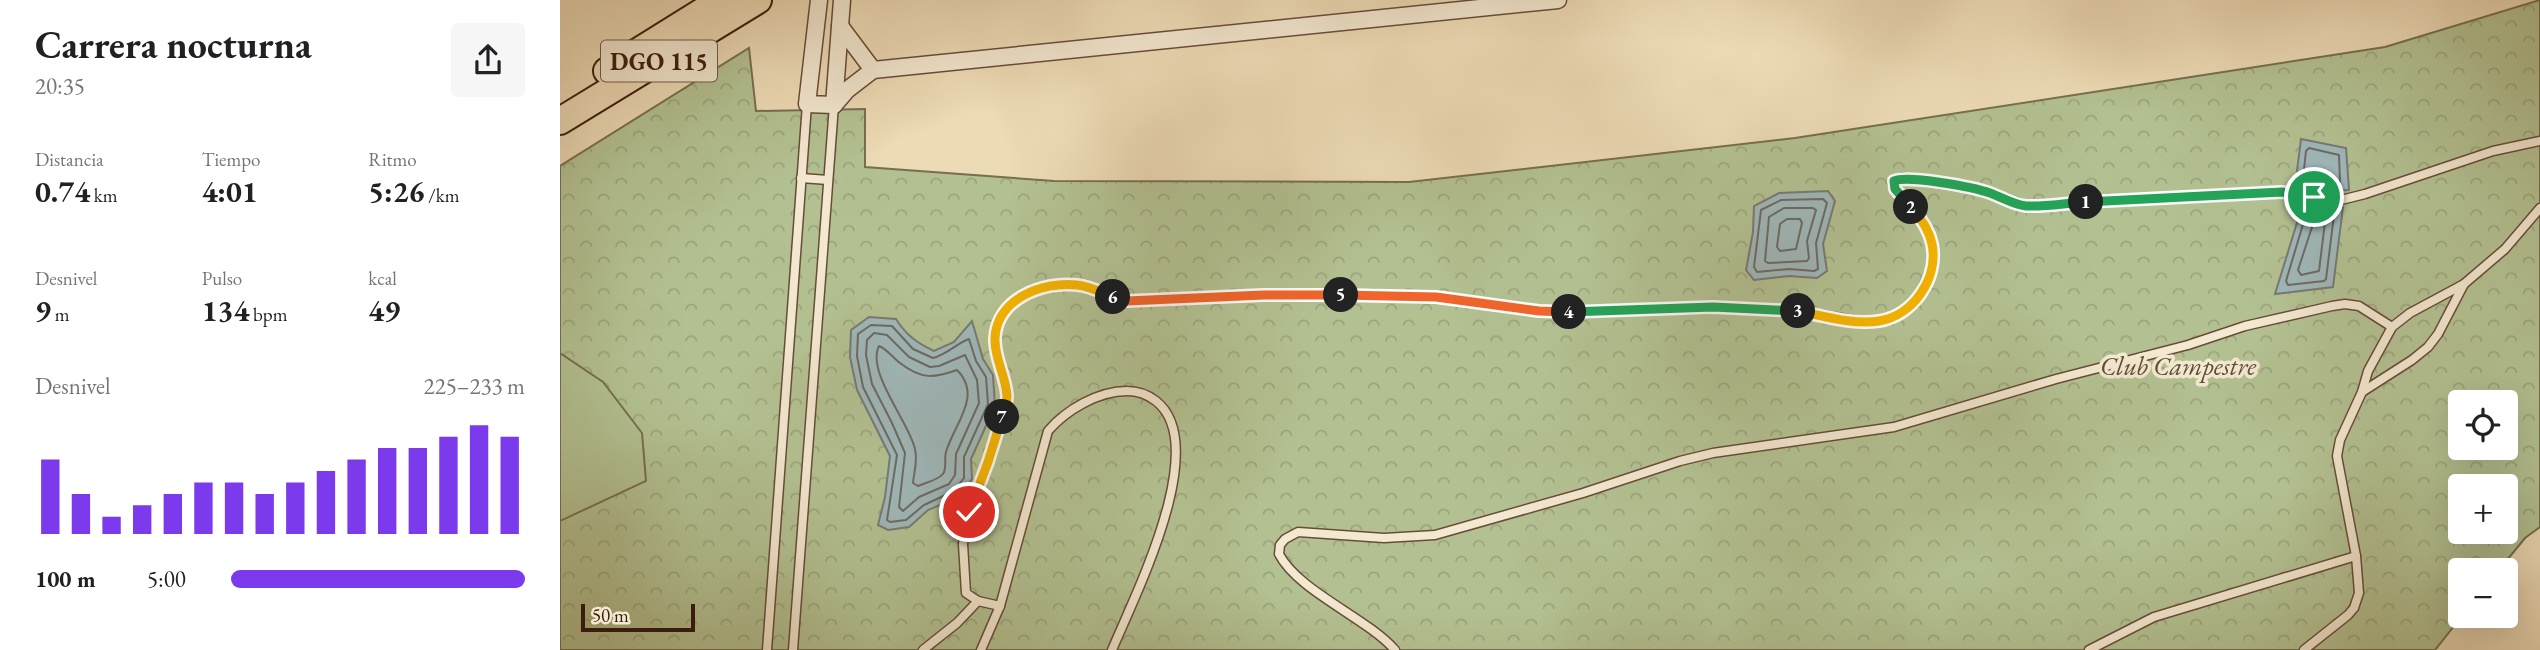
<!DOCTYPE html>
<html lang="es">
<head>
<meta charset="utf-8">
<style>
	:root { --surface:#fff; --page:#f6f6f6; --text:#202124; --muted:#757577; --accent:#7c3aed }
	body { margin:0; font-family:"EB Garamond",serif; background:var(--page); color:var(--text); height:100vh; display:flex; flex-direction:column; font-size:26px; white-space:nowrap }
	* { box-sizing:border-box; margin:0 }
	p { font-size:23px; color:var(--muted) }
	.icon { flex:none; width:38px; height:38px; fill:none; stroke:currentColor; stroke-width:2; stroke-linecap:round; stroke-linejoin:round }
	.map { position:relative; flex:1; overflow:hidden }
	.side { display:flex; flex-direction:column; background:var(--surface); width:560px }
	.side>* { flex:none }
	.controls { position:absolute; left:1888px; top:390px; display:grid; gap:14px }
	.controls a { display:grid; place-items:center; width:70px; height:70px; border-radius:7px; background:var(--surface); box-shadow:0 7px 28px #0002; font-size:35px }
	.scale { position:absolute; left:21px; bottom:18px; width:114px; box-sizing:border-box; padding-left:7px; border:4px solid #3b1d0f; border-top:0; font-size:19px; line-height:24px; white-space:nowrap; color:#3b1d0f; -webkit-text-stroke:5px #f3e8d0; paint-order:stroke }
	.pin { position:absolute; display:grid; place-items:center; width:60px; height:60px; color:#fff; margin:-30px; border:4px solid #fff; border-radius:50%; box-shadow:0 2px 7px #0007 }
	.km { position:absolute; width:35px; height:35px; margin:-18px; border-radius:50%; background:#222; color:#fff; font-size:19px; line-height:35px; text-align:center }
	.round { display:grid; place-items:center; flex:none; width:74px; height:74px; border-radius:7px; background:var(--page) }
	.head { display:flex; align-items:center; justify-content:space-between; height:119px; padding:0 35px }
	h1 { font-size:38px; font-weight:700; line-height:52px }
	.metrics { display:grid; grid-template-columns:repeat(3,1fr); gap:10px; height:119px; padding:7px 35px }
	.metrics div { display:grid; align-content:center }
	.metrics b { font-size:30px; font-weight:700 }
	.metrics small { font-size:19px; font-weight:400 }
	.metrics p { font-size:19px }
	.chart { height:196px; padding:14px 35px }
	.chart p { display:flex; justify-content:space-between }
	.chart svg { width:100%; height:126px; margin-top:7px; stroke:var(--accent); stroke-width:6 }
	ul { padding:0 35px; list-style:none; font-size:23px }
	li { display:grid; grid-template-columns:112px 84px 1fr; align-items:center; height:52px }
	li i { height:18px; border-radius:9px; background:var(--accent) }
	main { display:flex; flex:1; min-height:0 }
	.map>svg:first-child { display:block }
	.forest { fill:url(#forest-crowns); stroke:#776f50; stroke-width:2; fill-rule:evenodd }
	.pitch { fill:#b3c192; stroke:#776f50; stroke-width:2 }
	.water { fill:#9fb8ba; stroke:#777a76; stroke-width:2 }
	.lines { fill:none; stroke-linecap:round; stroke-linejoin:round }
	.shore { stroke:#6d6a64; stroke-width:2 }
	.lane-casing { stroke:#684c39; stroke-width:11 }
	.street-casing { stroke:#684c39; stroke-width:19 }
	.primary-casing { stroke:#3b1d0f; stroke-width:30 }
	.lane { stroke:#f3e8d0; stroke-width:8 }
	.street { stroke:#f3e8d0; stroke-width:16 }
	.primary { stroke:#eddbb6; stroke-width:26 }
	.split-1-casing { stroke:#fff; stroke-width:14 }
	.split-2-casing { stroke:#fff; stroke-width:14 }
	.split-3-casing { stroke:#fff; stroke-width:14 }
	.split-4-casing { stroke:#fff; stroke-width:14 }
	.split-5-casing { stroke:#fff; stroke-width:14 }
	.split-6-casing { stroke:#fff; stroke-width:14 }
	.split-7-casing { stroke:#fff; stroke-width:14 }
	.split-8-casing { stroke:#fff; stroke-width:14 }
	.split-1 { stroke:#22a559; stroke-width:9 }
	.split-2 { stroke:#22a559; stroke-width:9 }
	.split-3 { stroke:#f5b400; stroke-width:9 }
	.split-4 { stroke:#22a559; stroke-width:9 }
	.split-5 { stroke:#f0652b; stroke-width:9 }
	.split-6 { stroke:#f0652b; stroke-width:9 }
	.split-7 { stroke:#f5b400; stroke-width:9 }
	.split-8 { stroke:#f5b400; stroke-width:9 }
	.labels { text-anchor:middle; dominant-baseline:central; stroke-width:7; stroke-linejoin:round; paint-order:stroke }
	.shield { fill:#f3e8d0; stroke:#725a49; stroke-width:2 }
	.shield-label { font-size:24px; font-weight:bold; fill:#3b1d0f }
	.park-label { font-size:26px; font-style:italic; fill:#5f4e36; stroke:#f3e8d0 }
</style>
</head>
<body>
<main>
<section class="side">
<div class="head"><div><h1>Carrera nocturna</h1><p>20:35</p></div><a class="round"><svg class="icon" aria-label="share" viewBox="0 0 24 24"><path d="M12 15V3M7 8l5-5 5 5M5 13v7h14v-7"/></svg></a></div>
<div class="metrics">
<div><p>Distancia</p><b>0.74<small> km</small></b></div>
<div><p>Tiempo</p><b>4:01</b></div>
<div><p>Ritmo</p><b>5:26<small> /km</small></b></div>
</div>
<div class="metrics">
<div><p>Desnivel</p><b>9<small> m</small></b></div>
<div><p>Pulso</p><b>134<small> bpm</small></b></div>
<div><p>kcal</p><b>49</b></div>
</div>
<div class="chart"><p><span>Desnivel</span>225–233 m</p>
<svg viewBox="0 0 160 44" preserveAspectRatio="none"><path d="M5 44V18M15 44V30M25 44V38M35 44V34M45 44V30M55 44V26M65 44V26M75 44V30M85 44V26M95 44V22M105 44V18M115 44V14M125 44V14M135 44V10M145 44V6M155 44V10"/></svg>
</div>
<ul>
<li><b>100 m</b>5:00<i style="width:100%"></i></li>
</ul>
</section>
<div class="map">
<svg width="1980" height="650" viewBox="0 0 1980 650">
	<defs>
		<pattern id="forest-crowns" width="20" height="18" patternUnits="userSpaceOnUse" patternTransform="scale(1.75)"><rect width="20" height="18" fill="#b3c192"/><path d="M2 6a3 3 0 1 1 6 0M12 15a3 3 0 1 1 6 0" fill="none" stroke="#9ba57d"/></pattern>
	</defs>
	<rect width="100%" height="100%" fill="#eddbb6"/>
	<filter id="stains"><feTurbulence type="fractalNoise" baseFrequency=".00286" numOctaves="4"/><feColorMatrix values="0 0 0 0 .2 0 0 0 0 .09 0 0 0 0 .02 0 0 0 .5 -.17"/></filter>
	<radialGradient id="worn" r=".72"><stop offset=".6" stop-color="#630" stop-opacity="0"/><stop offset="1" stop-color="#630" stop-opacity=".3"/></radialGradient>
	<path class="forest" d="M1980 0V527L1965 538 1939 570H1900L1902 616 1875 650H0V166L189 48 196 111 305 109V167L494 181 849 182 1235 138 1825 47ZM1900 402H1946V448H1900ZM1900 486H1946V532H1900Z"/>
	<path class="pitch" d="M0 353 43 382 82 433 86 481 0 521Z"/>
	<g class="water">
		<path d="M1741 139 1786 148 1789 190 1752 192 1737 171Z"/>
		<path d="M1268 191 1275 201 1263 244 1267 271 1257 278 1229 276 1194 280 1186 270 1193 232 1194 206 1219 193Z"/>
		<path d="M1744 200 1783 207 1773 287 1715 294Z"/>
		<path d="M309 317 336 319C346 335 357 343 374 351L394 342 412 321 423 359 433 375 435 406 411 459 412 479 399 497 368 510 349 527 328 530 318 525 325 497 330 456 297 390 290 357 291 330Z"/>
	</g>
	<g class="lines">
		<g class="shore">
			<path d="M1749 148 1779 155 1780 182 1754 183 1744 169 1746 151Z"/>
			<path d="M1263 199 1267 203 1256 243 1258 269 1254 271 1229 269 1197 272 1194 267 1201 210 1221 200Z"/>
			<path d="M1224 208H1253L1256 210 1247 241 1249 258 1247 261 1208 263 1205 261 1209 217Z"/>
			<path d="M1751 208 1772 212 1774 215 1766 279 1764 281 1728 285 1726 281 1747 211Z"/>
			<path d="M1757 218 1765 222 1759 271 1741 275 1738 270 1754 221Z"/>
			<path d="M1227 219H1240L1242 223 1236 249 1220 251 1217 247 1220 224Z"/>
			<path d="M311 325 332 326 353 349 373 358C388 354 397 343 409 339L416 361 426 377 428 404 404 457V478L394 491 364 505 346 520 330 522 327 520 337 455 303 387 297 356 298 334Z"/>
			<path d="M314 333 327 335 349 357 370 367 379 366 405 355 417 380 419 403 396 454 395 475 389 484 359 497 343 511 339 507 345 453 332 423 312 384 306 355 307 340Z"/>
			<path d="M319 346C327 349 333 358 340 363 362 380 374 378 397 370 423 396 394 424 386 452 384 459 387 469 383 474 378 480 365 483 358 486L353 483C354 472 358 460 355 449 349 422 306 372 319 346Z"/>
		</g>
		<defs>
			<g id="lane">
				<path d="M241 178 268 180"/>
				<path d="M1802 392 1808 371 1832 327"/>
				<path d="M440 606 418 601 406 593 403 544 406 522 428 462 446 402C448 382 436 364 435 344 433 299 487 276 526 286 540 290 552 300 567 301L704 295H797L876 297 979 311 1192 308 1232 310 1305 322 1321 321 1339 314 1355 303 1372 269 1374 256 1366 227 1333 185 1334 181 1341 178 1426 191 1467 206 1722 192 1781 200 1805 194 1933 151 1980 141"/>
				<path d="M207 650 247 104"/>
				<path d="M233 650 274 105"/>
				<path d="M363 650 397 623 418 601"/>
				<path d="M421 650 440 606 488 431C506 410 538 391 567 391 578 391 587 394 596 401 652 445 574 597 552 650"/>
				<path d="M835 650C807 618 738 591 719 554L720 545 725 539 738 532 824 538 875 535 1023 493 1120 461 1153 453 1334 427 1496 379 1628 345 1685 326 1772 306 1785 304 1799 306 1832 327 1850 313 1904 284"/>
				<path d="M1529 650 1594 617 1796 556"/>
				<path d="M1744 650 1788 615 1794 608 1799 593 1796 556 1777 456 1780 440 1802 392 1852 360 1868 347 1878 334 1904 284 1945 249 1980 208"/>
			</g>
			<g id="street">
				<path d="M259 0 247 104 274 105"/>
				<path d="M280 26 313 70"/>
				<path d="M274 105 287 90 313 70 998 0"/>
				<path d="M274 105 282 0"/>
			</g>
			<g id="primary">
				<path d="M47 71 161 0"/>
				<path d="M0 121 198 0"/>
			</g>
		</defs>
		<use href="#lane" class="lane-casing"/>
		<use href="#street" class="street-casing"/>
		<use href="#primary" class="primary-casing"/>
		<use href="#lane" class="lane"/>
		<use href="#street" class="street"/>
		<use href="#primary" class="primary"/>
	</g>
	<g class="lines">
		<defs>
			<path id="split-1" d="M1526 202 1722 192 1754 197"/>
			<path id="split-2" d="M1351 207 1335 189 1334 181C1348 175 1413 187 1430 193 1441 197 1454 205 1466 206 1485 207 1506 203 1526 202"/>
			<path id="split-3" d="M1238 311C1264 316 1293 325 1319 321 1353 316 1379 278 1372 244 1369 229 1361 218 1351 207"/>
			<path id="split-4" d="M1009 312 1153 307 1238 311"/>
			<path id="split-5" d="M781 295 876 297 979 311 1009 312"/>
			<path id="split-6" d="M553 297 567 301 704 295H781"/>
			<path id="split-7" d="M442 417C444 411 447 404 447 396 446 376 434 358 435 338 437 299 482 281 517 285 529 286 541 292 553 297"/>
			<path id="split-8" d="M409 512 428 462 442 417"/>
		</defs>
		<use href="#split-1" class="split-1-casing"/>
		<use href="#split-2" class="split-2-casing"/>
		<use href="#split-3" class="split-3-casing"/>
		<use href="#split-4" class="split-4-casing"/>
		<use href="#split-5" class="split-5-casing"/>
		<use href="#split-6" class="split-6-casing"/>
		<use href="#split-7" class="split-7-casing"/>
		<use href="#split-8" class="split-8-casing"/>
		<use href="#split-1" class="split-1"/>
		<use href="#split-2" class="split-2"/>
		<use href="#split-3" class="split-3"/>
		<use href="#split-4" class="split-4"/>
		<use href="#split-5" class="split-5"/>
		<use href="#split-6" class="split-6"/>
		<use href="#split-7" class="split-7"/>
		<use href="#split-8" class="split-8"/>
	</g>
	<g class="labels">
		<rect class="shield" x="41" y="40.5" width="116" height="41" rx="5"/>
		<g class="shield-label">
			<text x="99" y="61">DGO 115</text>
		</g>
		<g class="park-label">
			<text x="1618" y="366">Club Campestre</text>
		</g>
	</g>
	<rect width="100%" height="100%" filter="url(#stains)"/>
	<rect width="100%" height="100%" fill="url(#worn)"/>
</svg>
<div class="controls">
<a><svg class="icon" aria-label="locate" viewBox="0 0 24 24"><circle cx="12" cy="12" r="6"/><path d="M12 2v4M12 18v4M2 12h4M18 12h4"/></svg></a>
<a>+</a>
<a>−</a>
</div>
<div class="scale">50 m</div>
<div class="pin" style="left:1754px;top:197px;background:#1e9e55"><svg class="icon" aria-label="arrive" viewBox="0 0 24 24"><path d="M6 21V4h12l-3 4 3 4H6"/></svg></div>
<div class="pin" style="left:409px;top:512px;background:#d93025"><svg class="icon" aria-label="check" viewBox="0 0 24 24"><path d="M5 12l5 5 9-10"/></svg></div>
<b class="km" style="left:1526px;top:202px">1</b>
<b class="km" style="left:1351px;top:207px">2</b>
<b class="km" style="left:1238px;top:311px">3</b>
<b class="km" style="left:1009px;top:312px">4</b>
<b class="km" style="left:781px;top:295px">5</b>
<b class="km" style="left:553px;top:297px">6</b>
<b class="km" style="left:442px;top:417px">7</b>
</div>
</main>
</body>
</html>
